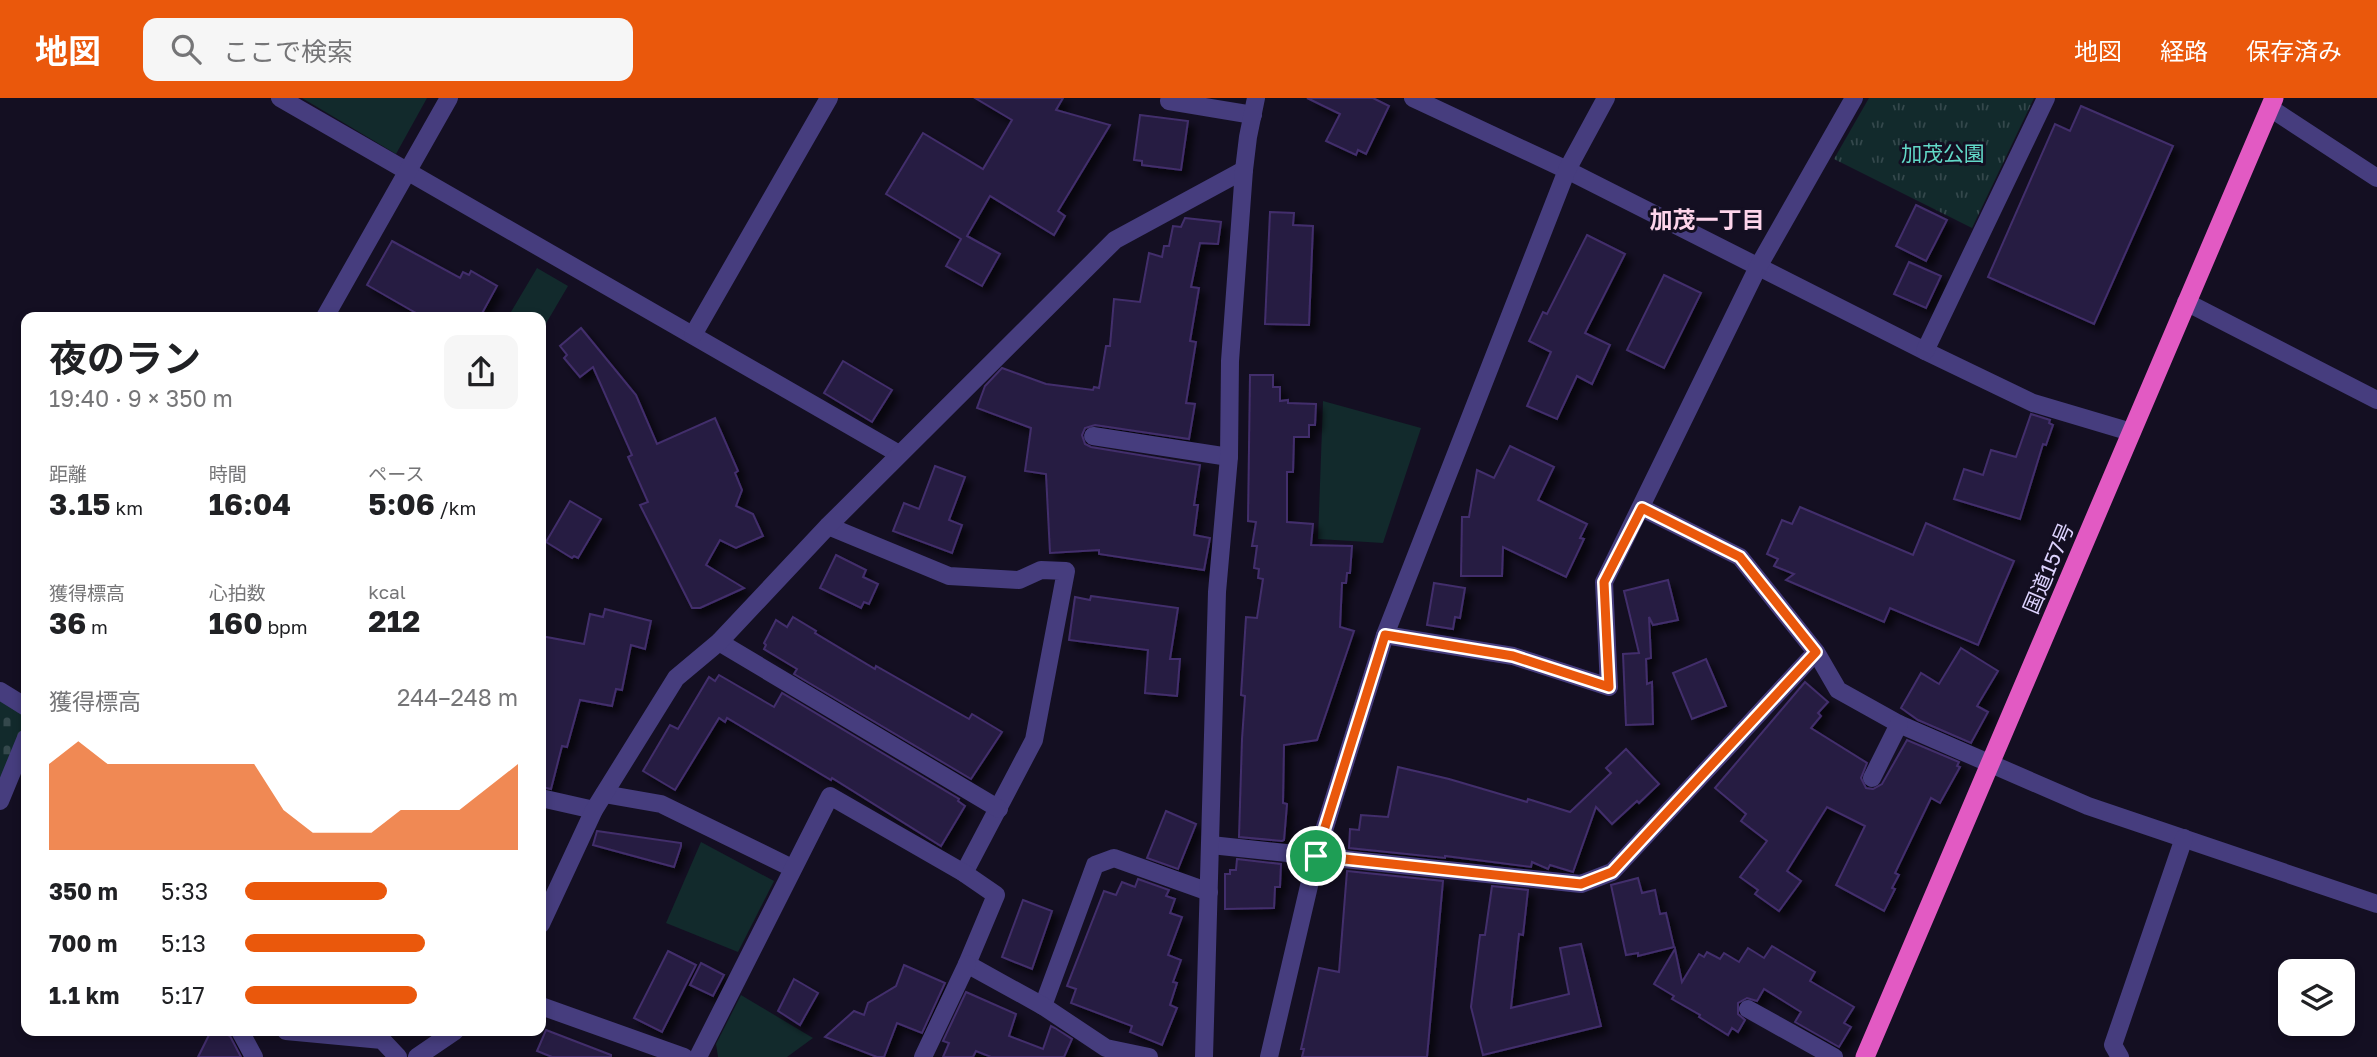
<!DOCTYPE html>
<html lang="ja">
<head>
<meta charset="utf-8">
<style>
	:root { --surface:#fff; --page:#f6f6f6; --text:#202124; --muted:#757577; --accent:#ea580c }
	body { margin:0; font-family:"Golos Text","Noto Sans JP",sans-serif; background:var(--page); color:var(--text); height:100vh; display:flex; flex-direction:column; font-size:26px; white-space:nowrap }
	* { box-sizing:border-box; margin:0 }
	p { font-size:23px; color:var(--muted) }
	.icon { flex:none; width:38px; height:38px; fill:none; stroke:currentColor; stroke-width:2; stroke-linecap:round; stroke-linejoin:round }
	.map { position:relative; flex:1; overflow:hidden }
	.panel { position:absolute; left:21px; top:214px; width:525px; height:724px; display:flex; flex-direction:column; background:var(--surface); border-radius:14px; box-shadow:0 4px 10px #0003 }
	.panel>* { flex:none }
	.fabs { position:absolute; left:2278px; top:861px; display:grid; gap:14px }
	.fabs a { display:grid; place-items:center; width:77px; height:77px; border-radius:14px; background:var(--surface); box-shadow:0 4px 10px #0003; font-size:35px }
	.pin { position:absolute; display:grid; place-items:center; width:60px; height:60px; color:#fff; margin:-30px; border:4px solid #fff; border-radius:50%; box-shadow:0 2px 7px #0007 }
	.round { display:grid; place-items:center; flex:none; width:74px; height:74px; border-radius:14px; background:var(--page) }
	.head { display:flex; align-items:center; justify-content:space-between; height:119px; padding:0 28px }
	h1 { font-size:38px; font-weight:700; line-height:52px }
	.figures { display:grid; grid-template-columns:repeat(3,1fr); gap:10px; height:119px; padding:7px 28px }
	.figures div { display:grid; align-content:center }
	.figures b { font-size:30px; font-weight:700 }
	.figures small { font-size:19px; font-weight:400 }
	.figures p { font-size:19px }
	.chart { height:196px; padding:14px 28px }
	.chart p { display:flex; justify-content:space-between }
	.chart svg { width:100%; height:126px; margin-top:7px; fill:var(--accent); opacity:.7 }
	ul { padding:0 28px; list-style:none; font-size:23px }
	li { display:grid; grid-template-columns:112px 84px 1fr; align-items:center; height:52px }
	li i { height:18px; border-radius:9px; background:var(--accent) }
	header { display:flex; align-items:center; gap:42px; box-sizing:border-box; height:98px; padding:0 35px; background:var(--accent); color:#fff }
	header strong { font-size:33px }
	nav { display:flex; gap:38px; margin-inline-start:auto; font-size:24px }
	.search { width:490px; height:63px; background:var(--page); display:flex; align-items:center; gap:18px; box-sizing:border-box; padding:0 24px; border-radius:14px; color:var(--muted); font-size:26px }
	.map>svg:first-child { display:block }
	.grass { fill:#122a2c }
	.cemetery { fill:url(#cemetery-stones) }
	.park { fill:url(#park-tufts) }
	.building { fill:#281c42; stroke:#422f6c; stroke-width:2; filter:url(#shadow) }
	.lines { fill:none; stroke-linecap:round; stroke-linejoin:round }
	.minor { stroke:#463d7e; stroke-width:18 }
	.tertiary { stroke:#463d7e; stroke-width:18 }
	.trunk { stroke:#e25ac3; stroke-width:19 }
	.route-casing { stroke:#fff; stroke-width:14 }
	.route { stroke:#ea580c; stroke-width:9 }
	.labels { text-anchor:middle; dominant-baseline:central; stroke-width:6; stroke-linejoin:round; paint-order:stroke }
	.park-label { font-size:21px; fill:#62d9c8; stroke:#140f22 }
	.street-label { font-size:21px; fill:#dcd2fd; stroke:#140f22 }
	.neighbourhood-label { font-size:23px; font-weight:bold; fill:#fdd4ea; stroke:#140f22 }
</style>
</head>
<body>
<header>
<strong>地図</strong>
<div class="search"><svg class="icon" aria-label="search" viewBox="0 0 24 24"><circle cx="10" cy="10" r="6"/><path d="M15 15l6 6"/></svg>ここで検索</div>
<nav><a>地図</a><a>経路</a><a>保存済み</a></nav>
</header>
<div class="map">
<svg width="2377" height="959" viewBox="0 0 2377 959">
	<defs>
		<pattern id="cemetery-stones" width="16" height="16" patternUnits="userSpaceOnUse" patternTransform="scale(1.75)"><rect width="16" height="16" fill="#122a2c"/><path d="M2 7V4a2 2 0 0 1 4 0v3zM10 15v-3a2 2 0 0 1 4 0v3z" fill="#34484c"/></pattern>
		<pattern id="park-tufts" width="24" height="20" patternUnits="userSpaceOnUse" patternTransform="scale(1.75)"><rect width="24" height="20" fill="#122a2c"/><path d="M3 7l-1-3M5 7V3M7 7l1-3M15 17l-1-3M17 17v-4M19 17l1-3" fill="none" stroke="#34484c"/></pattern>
		<filter id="shadow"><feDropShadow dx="6" dy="6" stdDeviation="3.5" flood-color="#0009"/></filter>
	</defs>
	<rect width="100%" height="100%" fill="#140f22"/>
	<g class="grass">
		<path d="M302 0H427L396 56Z"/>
		<path d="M537 170 568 188 541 234V219H508Z"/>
		<path d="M1323 303 1421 330 1383 445 1318 441Z"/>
		<path d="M701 744 774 783 738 854 666 825Z"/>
		<path d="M741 897 813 940 787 959H718L716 946Z"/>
	</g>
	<path class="cemetery" d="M0 603 26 616V627L0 697Z"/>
	<path class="park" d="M1869 0H2034L1972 130 1834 61Z"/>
	<g class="building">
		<path d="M975 0H1063L1056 12 1110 27 1058 113 1065 118 1054 137 990 98 967 138 1000 156 982 188 946 168 961 141 886 96 923 35 983 71 1012 22Z"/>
		<path d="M1307 0H1373L1389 8 1366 56 1358 52 1356 57 1326 43 1340 16Z"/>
		<path d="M2081 8 2173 48 2094 226 1988 179 2055 26 2070 33Z"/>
		<path d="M1140 17 1188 23 1181 72 1142 67V63L1134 62Z"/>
		<path d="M1916 107 1947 122 1926 163 1896 148Z"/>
		<path d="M1270 114 1294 115 1293 127 1313 128 1309 227 1265 226Z"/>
		<path d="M1185 120 1221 124 1218 146 1200 145 1191 189 1199 190 1190 243 1196 244 1186 305 1195 306 1189 341 1095 327 1085 330 1082 337 1085 346 1091 349 1200 367 1194 407H1198L1194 437 1210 440 1204 472 1099 456V452L1050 455 1046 376 1025 373 1031 330 977 310 985 288 1002 270 1046 286 1093 292 1094 289 1099 290 1106 248H1110L1114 201 1140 204 1149 155 1162 159 1164 148H1169L1173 128 1181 129Z"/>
		<path d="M1587 137 1625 156 1585 235 1610 247 1592 286 1577 278 1557 321 1527 308 1551 254 1529 243 1543 214 1547 216Z"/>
		<path d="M392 143 460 180 463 174 469 177 471 173 497 188 480 219H423L367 187Z"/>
		<path d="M1909 164 1941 178 1926 210 1894 196Z"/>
		<path d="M1664 177 1701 195 1664 270 1627 252Z"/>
		<path d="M581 230 636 297 657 346 715 320 738 373 735 375 742 392 736 408 753 416 763 438 736 450 720 442 706 467 744 490 700 510H692L640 407 648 404 628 359 632 357 593 269 580 279 564 260 567 257 560 248Z"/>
		<path d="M843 263 892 292 872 324 824 295Z"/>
		<path d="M1250 277H1273V289H1280V303L1288 302V305L1316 306 1315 327H1309V339H1294L1293 374H1287V424L1313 426 1311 447 1352 448 1350 475H1347L1346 485H1342L1340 529 1354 533 1317 642 1284 647 1283 705 1287 706 1284 742 1282 743 1239 739 1242 641 1245 598 1241 597 1246 519 1257 520 1263 481 1258 480 1259 471 1254 470 1257 448H1252L1256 424 1248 423Z"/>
		<path d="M2031 316 2050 322 2049 325 2053 327 2046 347 2043 346 2020 421 1954 401 1964 371 1983 377 1991 352 2016 359Z"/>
		<path d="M1510 348 1554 369 1538 402 1587 426 1580 440 1584 441 1566 479 1503 449 1502 478H1461L1462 419H1469L1477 372 1494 380Z"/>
		<path d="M935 368 965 379 949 422 962 427 952 455 893 433 904 405 919 411Z"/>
		<path d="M570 403 601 421 578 460 574 458 572 460 546 444Z"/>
		<path d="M1800 409 1913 457 1926 425 2014 463 1978 547 1890 510 1884 524 1786 482 1794 476 1774 468 1778 461 1767 456 1782 422 1792 426Z"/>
		<path d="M836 457 866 472 863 479 878 486 869 506 864 504 861 510 820 490Z"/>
		<path d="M1668 482 1678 522 1653 527 1649 519 1651 560 1646 561 1647 586 1652 584 1653 626 1626 627 1623 556 1639 555 1624 493Z"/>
		<path d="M1434 485 1465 490 1460 520 1455 519 1453 531 1427 527Z"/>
		<path d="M1091 498 1178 510 1170 561H1180L1177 598 1145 595 1148 552 1069 542 1075 499 1090 502Z"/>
		<path d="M605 511 651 523 645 551 631 547 622 592 616 591 612 608 580 602 567 649 562 648 551 691 541 689V538L584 546 590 516 603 519Z"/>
		<path d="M793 519 816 533 815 535 875 571 876 568 969 621 972 616 1002 634 971 681 794 576 797 571 764 551 766 547 764 545 776 522 787 529Z"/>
		<path d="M1961 550 1998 573 1977 608 1988 614 1971 645 1918 622 1901 610 1921 575 1939 586Z"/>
		<path d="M1706 561 1726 608 1692 621 1673 575Z"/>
		<path d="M719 577 774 609 782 595 959 701 958 703 965 708 941 748 832 680 831 682 727 620 725 624 719 620 675 692 643 673 670 627 678 631 709 579 715 583Z"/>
		<path d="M1805 584 1828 604 1818 615 1821 618 1811 630 1867 665 1861 680 1866 690 1873 691 1882 686 1907 642 1959 664 1957 668 1960 669 1940 705 1931 700 1895 775 1899 777 1892 790 1895 791 1884 813 1836 787 1865 728 1827 709 1787 773 1801 783 1779 813 1755 796 1758 792 1740 779 1767 743 1741 723 1746 716 1715 690Z"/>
		<path d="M1626 651 1659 686 1639 705 1637 703 1612 726 1596 709 1573 774 1550 767 1548 771 1532 764 1531 769 1445 758V760L1349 750 1350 731 1359 732 1361 717 1388 719 1398 669 1449 681 1527 704 1528 701 1570 714 1611 675 1606 670Z"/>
		<path d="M1166 713 1196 726 1178 771 1147 760Z"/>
		<path d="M597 733 681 745V748L674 769 593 747Z"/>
		<path d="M1237 761 1281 766 1280 789H1275L1274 810 1225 811V776H1230V772H1236Z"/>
		<path d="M1347 773 1443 783 1427 959H1302L1304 951H1301L1319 870 1339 874Z"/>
		<path d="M1638 780 1642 795 1655 792 1660 816 1666 815 1674 849 1638 858V855L1626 857 1611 787Z"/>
		<path d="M1138 781 1169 792 1166 798 1175 801 1170 815 1182 819 1168 857 1181 862 1173 884 1177 885 1170 907 1177 910 1162 947 1130 934 1132 928 1071 905 1076 891 1067 888 1104 793 1116 797 1122 784 1135 789Z"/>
		<path d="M1492 788 1528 792 1523 837 1519 836 1511 910 1569 896 1560 850 1581 846 1601 928 1483 957 1471 909 1480 837H1485Z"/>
		<path d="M1023 802 1052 813 1032 871 1002 859Z"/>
		<path d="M1772 848 1815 874 1810 883 1854 909 1844 925 1851 929 1839 949 1795 924 1801 914 1764 891 1757 903 1747 900 1738 905V916L1745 922 1738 934 1732 930 1728 937 1699 919 1700 917 1672 901 1674 898 1654 886 1675 851 1682 884 1699 856 1704 859 1707 854 1720 861 1724 855 1739 864 1748 850 1764 860Z"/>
		<path d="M668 853 696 867 662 934 634 920Z"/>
		<path d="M701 865 724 877 713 898 690 887Z"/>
		<path d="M904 867 945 885 922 935 897 925 884 959H877L825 939 854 913 864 917 868 905 896 888Z"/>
		<path d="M794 881 818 895 800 927 778 913Z"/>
		<path d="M966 894 1016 916 1009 938 1043 951 1051 928 1055 930 1072 941 1064 959H991L976 953 973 959H943L949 945 943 943Z"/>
		<path d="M546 932 611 957V959H552L537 953Z"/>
		<path d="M211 933H219L230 938 241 959H198Z"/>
	</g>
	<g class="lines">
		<g class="minor">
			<path d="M280 0 899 356"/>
			<path d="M1413 0 1567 72 1925 253 2033 305 2131 334"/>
			<path d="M1169 3 1253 17"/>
			<path d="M2270 10 2377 80"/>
			<path d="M2186 204 2377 302"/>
			<path d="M325 219 449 0"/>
			<path d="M693 237 829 0"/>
			<path d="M1925 253 2046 0"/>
			<path d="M1093 338 1229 359"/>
			<path d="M1642 410 1740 459 1816 554 1838 592 1899 626 2088 708 2377 806"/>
			<path d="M828 428 949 478 1019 482 1041 472 1066 473 1034 642 964 775"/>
			<path d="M1385 537 1513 558 1609 589 1604 484 1758 169 1854 0"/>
			<path d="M719 544 999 711"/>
			<path d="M0 593 26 609"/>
			<path d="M1872 680 1899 626"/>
			<path d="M604 696 661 706 792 770"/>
			<path d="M541 700 594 712"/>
			<path d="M0 703 26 640"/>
			<path d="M1211 747 1581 786 1612 774 1816 554"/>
			<path d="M541 826 594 712 676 580 719 544 828 428 1115 142 1244 72"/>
			<path d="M541 908 684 959"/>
			<path d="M1043 908 1095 767 1114 760 1209 794"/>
			<path d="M1748 911 1834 959"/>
			<path d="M240 933 254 959"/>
			<path d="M286 933 382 942 398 959"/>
			<path d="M417 959 455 933"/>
			<path d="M698 959 830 698 964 775 996 797 967 866 1043 908 1106 950 1149 959"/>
			<path d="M923 959 967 866"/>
			<path d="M1204 959 1217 494 1229 359 1230 263 1244 72 1248 39 1256 0"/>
			<path d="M1269 959 1316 758"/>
			<path d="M2120 959 2113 947 2184 740"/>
		</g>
		<path class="tertiary" d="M1316 758 1385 537 1567 72 1606 0"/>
		<path class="trunk" d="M1865 959 2274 0"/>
	</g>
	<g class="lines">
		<defs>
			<path id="route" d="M1642 410 1740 459 1816 554 1612 774 1581 786 1316 758 1385 537 1513 558 1609 589 1604 484Z"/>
		</defs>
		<use href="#route" class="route-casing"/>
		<use href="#route" class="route"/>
	</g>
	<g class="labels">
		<g class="park-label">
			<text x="1943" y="55">加茂公園</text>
		</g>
		<g class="street-label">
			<text transform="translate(2048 470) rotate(-67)">国道157号</text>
		</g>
		<g class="neighbourhood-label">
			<text x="1707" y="121">加茂一丁目</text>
		</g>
	</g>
</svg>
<div class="fabs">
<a><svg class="icon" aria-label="layers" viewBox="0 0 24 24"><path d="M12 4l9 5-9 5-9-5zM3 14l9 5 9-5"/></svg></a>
</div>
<div class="pin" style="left:1316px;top:758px;background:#1e9e55"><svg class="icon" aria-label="arrive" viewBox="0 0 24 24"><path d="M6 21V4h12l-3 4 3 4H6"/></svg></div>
<section class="panel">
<div class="head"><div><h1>夜のラン</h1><p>19:40 · 9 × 350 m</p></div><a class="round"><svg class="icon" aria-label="share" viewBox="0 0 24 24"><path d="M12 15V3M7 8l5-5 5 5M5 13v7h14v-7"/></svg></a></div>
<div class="figures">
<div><p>距離</p><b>3.15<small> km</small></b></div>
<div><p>時間</p><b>16:04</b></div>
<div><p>ペース</p><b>5:06<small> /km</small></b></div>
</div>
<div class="figures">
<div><p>獲得標高</p><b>36<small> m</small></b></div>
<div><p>心拍数</p><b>160<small> bpm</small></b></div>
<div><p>kcal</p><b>212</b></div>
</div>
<div class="chart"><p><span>獲得標高</span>244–248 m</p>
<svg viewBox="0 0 160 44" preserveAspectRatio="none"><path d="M0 44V14L10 6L20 14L30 14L40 14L50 14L60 14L70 14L80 30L90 38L100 38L110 38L120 30L130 30L140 30L150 22L160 14V44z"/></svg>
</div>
<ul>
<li><b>350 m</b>5:33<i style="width:52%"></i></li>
<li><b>700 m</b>5:13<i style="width:66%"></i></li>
<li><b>1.1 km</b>5:17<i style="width:63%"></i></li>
</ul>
</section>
</div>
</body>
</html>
